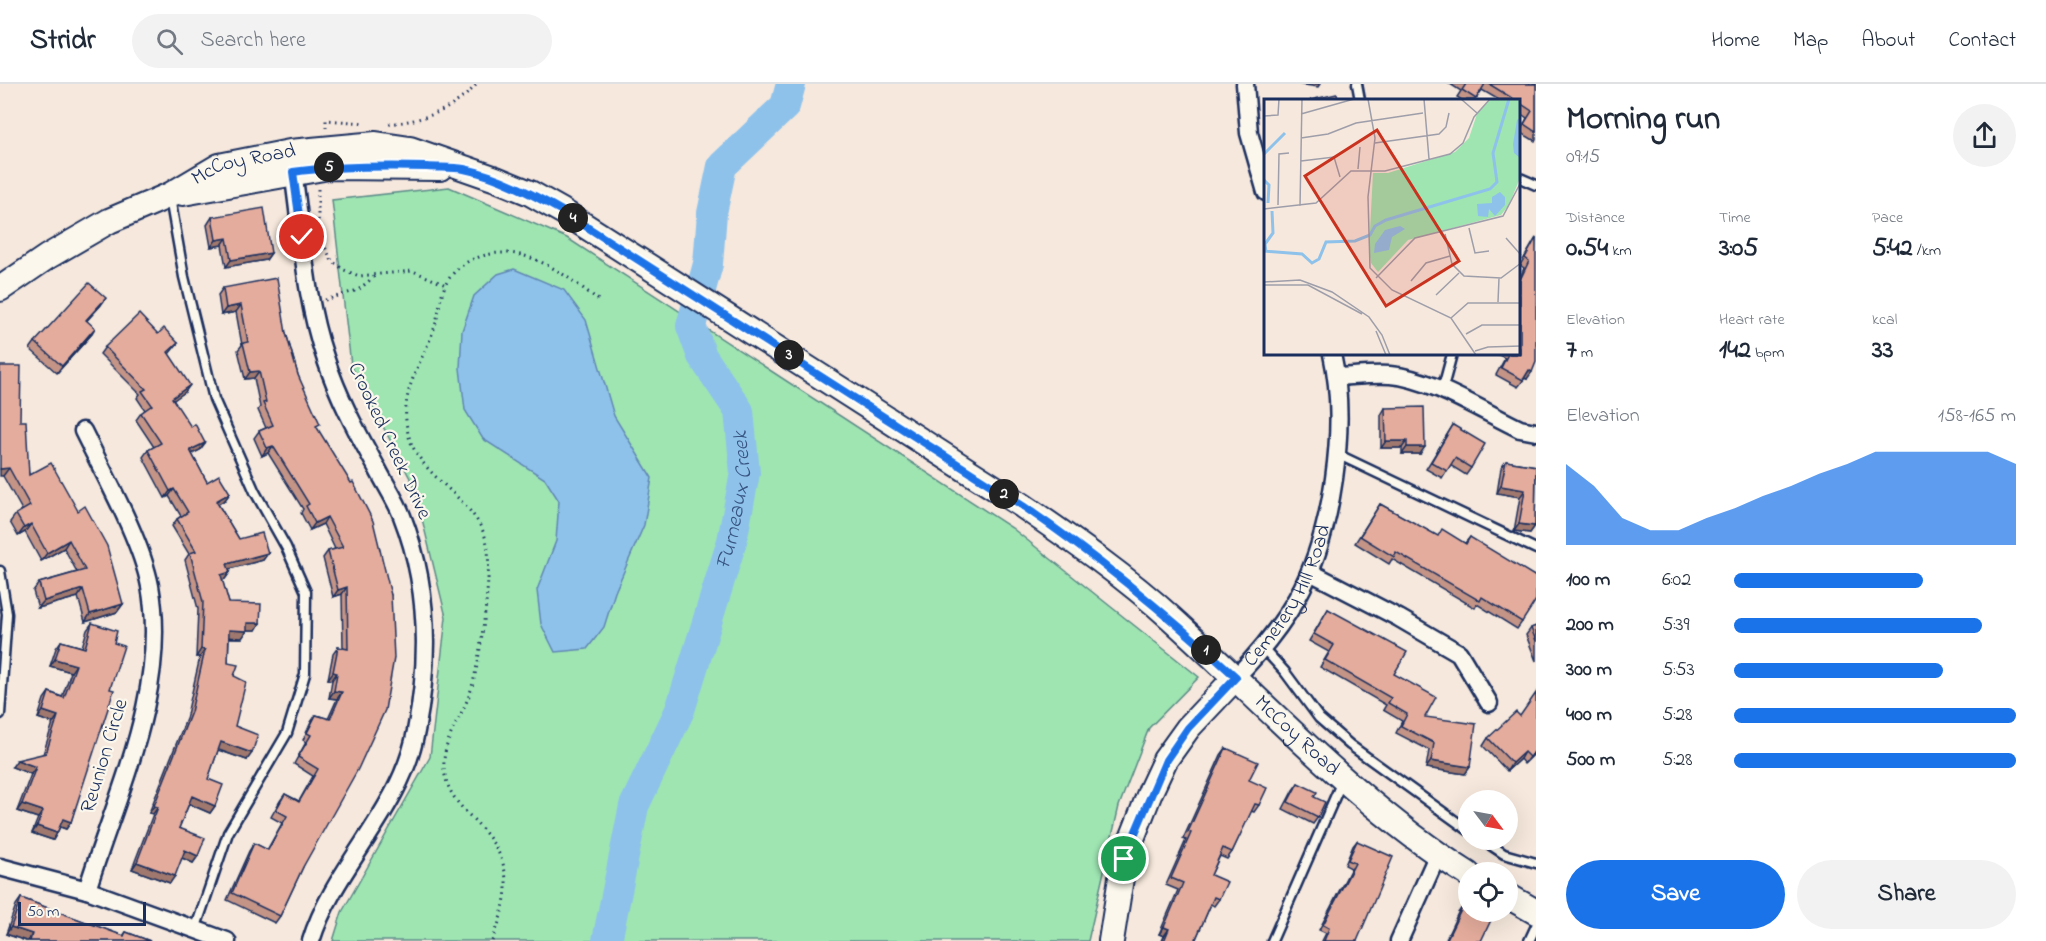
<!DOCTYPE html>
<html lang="en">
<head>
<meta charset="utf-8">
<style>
	:root { --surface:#fff; --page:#f2f2f3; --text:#1f2937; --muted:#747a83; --line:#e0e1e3; --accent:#1a73e8 }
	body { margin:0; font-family:"Indie Flower",sans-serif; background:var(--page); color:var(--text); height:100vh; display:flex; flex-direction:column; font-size:22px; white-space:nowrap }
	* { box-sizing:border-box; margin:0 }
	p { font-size:20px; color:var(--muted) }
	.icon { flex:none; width:33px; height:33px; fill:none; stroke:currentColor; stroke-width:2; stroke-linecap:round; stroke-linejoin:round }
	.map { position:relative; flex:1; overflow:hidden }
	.details { display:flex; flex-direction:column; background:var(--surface); width:510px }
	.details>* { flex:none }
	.needle { width:39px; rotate:122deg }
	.controls { position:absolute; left:1458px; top:706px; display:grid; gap:12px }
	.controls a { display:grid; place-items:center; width:60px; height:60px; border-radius:50%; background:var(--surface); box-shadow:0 6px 24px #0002; font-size:30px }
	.scale { position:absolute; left:18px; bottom:15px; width:128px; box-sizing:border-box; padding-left:6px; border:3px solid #1b2f5e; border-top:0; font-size:16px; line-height:21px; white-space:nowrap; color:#1b2f5e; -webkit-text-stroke:4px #fbf7ec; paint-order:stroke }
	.pin { position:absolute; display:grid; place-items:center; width:51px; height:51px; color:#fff; margin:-26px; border:3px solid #fff; border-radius:50%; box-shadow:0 2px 6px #0007 }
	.km { position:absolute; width:30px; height:30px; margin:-15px; border-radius:50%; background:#222; color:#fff; font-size:16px; line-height:30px; text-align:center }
	.round { display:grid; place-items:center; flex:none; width:63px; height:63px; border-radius:32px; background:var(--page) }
	.summary { display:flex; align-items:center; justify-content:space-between; height:102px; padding:0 30px }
	h1 { font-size:33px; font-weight:700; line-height:45px }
	.figures { display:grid; grid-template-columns:repeat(3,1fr); gap:9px; height:102px; padding:6px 30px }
	.figures div { display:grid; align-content:center }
	.figures b { font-size:26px; font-weight:700 }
	.figures small { font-size:16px; font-weight:400 }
	.figures p { font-size:16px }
	.chart { height:168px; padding:12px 30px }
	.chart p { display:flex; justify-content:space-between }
	.chart svg { width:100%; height:108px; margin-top:6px; fill:var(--accent); opacity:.7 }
	.primary-button { display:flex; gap:12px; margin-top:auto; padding:12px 30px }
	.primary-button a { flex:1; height:69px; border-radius:36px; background:var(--accent); color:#fff; font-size:24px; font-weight:700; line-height:69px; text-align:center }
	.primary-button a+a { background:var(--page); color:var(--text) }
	ul { padding:0 30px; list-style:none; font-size:20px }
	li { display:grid; grid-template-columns:96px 72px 1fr; align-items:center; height:45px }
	li i { height:15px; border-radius:8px; background:var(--accent) }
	header { display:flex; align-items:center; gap:36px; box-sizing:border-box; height:84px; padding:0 30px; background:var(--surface); border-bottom:2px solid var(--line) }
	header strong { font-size:28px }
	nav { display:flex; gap:33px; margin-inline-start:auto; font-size:21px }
	.search { width:420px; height:54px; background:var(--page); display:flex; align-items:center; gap:15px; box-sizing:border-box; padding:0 21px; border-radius:33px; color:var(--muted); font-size:22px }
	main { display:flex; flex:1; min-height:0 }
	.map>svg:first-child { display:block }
	.green { fill:#9ee5b2; stroke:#5c8a88; stroke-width:1.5 }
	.water { fill:#8ec2eb; stroke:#6087b3; stroke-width:1.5 }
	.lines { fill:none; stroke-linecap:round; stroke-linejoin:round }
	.river { stroke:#8ec2eb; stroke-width:30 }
	.lane-casing { stroke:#1b2f5e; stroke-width:13 }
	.street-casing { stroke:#1b2f5e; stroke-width:21 }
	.secondary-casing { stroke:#1b2f5e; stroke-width:28 }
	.path { stroke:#1b2f5e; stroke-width:3; stroke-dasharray:1.5 4.5; stroke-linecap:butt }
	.lane { stroke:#fbf7ec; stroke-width:8 }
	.street { stroke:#fbf7ec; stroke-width:16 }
	.secondary { stroke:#fbf7ec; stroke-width:24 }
	.wall { fill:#c49486; stroke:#1b2f5e; stroke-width:1.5 }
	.shaded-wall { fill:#a0786d; stroke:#1b2f5e; stroke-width:1.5 }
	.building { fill:#e4ac9c; stroke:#1b2f5e; stroke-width:1.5 }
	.route-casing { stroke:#fff; stroke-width:12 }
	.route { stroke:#1a73e8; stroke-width:8 }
	.labels { text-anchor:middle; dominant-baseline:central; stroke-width:4.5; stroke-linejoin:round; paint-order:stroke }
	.street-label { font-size:21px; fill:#1b2f5e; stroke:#fbf7ec }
	.water-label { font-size:22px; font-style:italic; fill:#385481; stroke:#fbf7ec }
	.inset-river { fill:none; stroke:#8ec2eb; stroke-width:3 }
	.inset-road { fill:none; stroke:#9e9eaa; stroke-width:1.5 }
	.view { fill:#c8321e; fill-opacity:0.15; stroke:#c8321e; stroke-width:3 }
	.inset-edge { fill:none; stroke:#1b2f5e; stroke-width:3 }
</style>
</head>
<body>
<header>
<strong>Stridr</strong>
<div class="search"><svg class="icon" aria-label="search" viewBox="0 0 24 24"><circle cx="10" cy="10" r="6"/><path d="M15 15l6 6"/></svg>Search here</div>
<nav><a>Home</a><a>Map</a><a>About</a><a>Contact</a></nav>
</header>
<main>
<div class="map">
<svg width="1536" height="857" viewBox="0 0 1536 857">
	<rect width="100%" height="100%" fill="#f6e8dc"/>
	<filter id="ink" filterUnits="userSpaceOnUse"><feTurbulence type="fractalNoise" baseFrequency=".0167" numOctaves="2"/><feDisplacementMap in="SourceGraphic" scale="12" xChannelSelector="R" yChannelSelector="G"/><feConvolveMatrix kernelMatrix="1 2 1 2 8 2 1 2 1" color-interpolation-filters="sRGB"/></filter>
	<g filter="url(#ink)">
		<path class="green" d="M449 103 567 154 1012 444 1199 593 1149 644 1119 722 1088 857H333L342 828 430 673 446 533 414 402 351 281 332 116Z"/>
		<path class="water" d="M514 185 564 206 586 236 614 332 652 394 644 441 615 508 604 543 587 565 555 568 541 540 537 506 556 457 559 417 545 395 483 355 465 326 460 284 462 247 474 212 498 190Z"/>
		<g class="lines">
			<path class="river" id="s1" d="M607 857 634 722 680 626 732 457 745 389 739 327 702 272 691 242 708 180 712 129 722 82 785 22 791 0"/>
			<defs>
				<g id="lane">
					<path d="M1357 0 1360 16"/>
					<path d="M1520 94 1536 101"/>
					<path d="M170 114 184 193 214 315 255 408 286 463 306 508 305 590 287 649 228 749 195 846"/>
					<path d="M1442 307 1452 270"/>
					<path d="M1337 370 1536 465"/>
					<path d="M0 487 7 530 0 630"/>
					<path d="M1263 564 1285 588 1319 634 1350 661 1468 746"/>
					<path d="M1483 756 1504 770 1536 779"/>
					<path d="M1272 857 1342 697"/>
					<path d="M1529 857 1536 842"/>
				</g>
				<g id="street">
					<path d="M1245 0 1249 49 1266 108"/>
					<path d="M292 81C302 144 304 212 325 273 338 313 357 348 377 384 385 400 396 416 402 432 429 501 430 575 416 647 402 726 334 782 311 857"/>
					<path d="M1338 293C1355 292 1372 290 1390 291 1431 294 1482 327 1520 345L1536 348"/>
					<path d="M83 347C104 390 141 455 150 502 169 605 117 709 87 806"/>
					<path d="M1310 488 1399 534 1459 569 1489 619"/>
					<path id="s2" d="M1236 593C1259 569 1280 544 1297 514 1333 450 1348 341 1332 270"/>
					<path d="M0 783 87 806 227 857"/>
					<path d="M1399 857 1438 770"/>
				</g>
				<g id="secondary">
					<path d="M183 109 329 83 440 84"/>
					<path id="s3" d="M0 205 47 173 109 137 170 111 219 82 290 68 376 60 410 65 496 95 530 109 562 127 1023 422C1074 457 1126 493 1172 535 1268 622 1358 721 1468 790"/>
					<path d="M1508 812 1536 828"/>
					<path d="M1111 857 1124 775 1151 706 1165 676 1188 644 1236 593"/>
				</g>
			</defs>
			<use href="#lane" class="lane-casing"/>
			<use href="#street" class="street-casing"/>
			<use href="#secondary" class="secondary-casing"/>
			<g class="path">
				<path d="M389 40C424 36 453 27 477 0"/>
				<path d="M326 44V36L365 39"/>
				<path d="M318 105V134L324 161 332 177 344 186 359 192 413 187 446 201"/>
				<path d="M325 216 358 206 375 192"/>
				<path d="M492 857C514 802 513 774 469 731 456 718 446 704 444 685 442 656 461 635 470 609 480 580 491 496 488 466 482 413 415 396 407 344 400 306 422 279 434 245 439 231 439 215 445 202 451 188 465 177 479 173 525 157 565 191 600 217"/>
			</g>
			<use href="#lane" class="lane"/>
			<use href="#street" class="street"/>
			<use href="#secondary" class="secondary"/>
		</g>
		<g class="wall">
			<path d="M1450 0H1536V56L1535 57 1520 48 1527 34 1520 29V16H1499L1482 6 1475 16H1462L1457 13 1461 7Z"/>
			<path d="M212 133 271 169 266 176 226 183 222 161 211 163 207 141Z"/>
			<path d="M1536 154 1527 295 1525 294 1518 303 1496 291 1505 274 1497 270H1520V193L1524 184 1520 181Z"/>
			<path d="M223 204 286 249 298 291 317 344 391 511 303 783 280 832 275 839 227 816 249 767 254 759 267 766 282 739 271 733 280 717 285 710 299 717 313 692 294 680 306 658 303 656 311 638 316 631 328 635 337 615 329 614 332 596 328 595 333 570 338 563 343 564 342 510 333 513 323 474 328 467 335 465 323 440 310 446 301 429 303 425 268 369 262 372 254 354 259 347 266 344 258 326 260 323 254 294 245 295 238 266 242 261 236 228 221 231 218 211Z"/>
			<path d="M101 221 87 236 91 251 57 289 30 265 35 258Z"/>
			<path d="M178 259 169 270 185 308 173 316 200 366 192 370 207 398 230 409 225 416 218 420 239 455 268 469 263 476 229 485 230 488 225 495 222 496 229 519 260 539 256 546H247L242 554H229L228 579 234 592 235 642 247 676 218 666 208 695 215 722 210 729 189 720 179 744 198 772 193 779 182 774 170 799 132 785 153 730 149 729 186 635 200 573H196L198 525 185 476 189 470 172 442 177 435 181 432 169 412 165 414 143 373 148 366 154 363 136 336 141 329 145 326 137 314 140 310 100 270 105 263Z"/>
			<path d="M1385 324 1420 370H1402V364H1381V331Z"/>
			<path d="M20 337 29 391 123 520 117 528 85 538 78 513 38 524 33 507 39 499 77 488 64 464 41 477 25 448 18 452 10 438 16 430 22 426 3 392Z"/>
			<path d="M1453 341 1471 384 1466 391 1450 381 1442 394 1426 385Z"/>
			<path d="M1506 377 1536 382 1535 442 1530 449 1514 447 1520 413 1497 409 1501 384Z"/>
			<path d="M1380 420 1437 452 1465 459 1470 453 1522 538 1517 545 1477 520 1475 524 1392 475 1389 480 1355 459Z"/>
			<path d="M1328 525 1394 590 1425 633 1470 683 1465 690 1426 684 1429 666 1396 649 1402 637 1383 626 1386 621 1320 583 1329 568 1309 557Z"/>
			<path d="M92 539 114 559 110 605 71 738 66 745 60 743 57 749 53 756 32 749 38 734 17 727 31 690 12 683 43 670 53 639 38 634 44 615 49 608 62 613 71 588 50 582 56 564 61 557 82 563 87 546Z"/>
			<path d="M1536 542V577L1526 551 1531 544Z"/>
			<path d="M1488 654 1536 668 1524 680 1520 675 1507 687 1483 662Z"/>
			<path d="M1226 664 1249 696 1259 721 1254 728 1251 727 1232 768 1227 775 1220 772 1211 791 1219 815 1214 822 1211 820 1195 857H1162L1164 852 1159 850 1178 806 1166 801 1186 756 1183 755 1221 671Z"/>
			<path d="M1298 699 1314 713 1318 733 1313 740 1283 725 1293 706Z"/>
			<path d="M1357 757V857H1322L1326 849 1319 846 1351 784 1345 781 1353 762Z"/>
			<path d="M21 814 123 852 126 848 150 857H26L6 850 16 821Z"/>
			<path d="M1463 822 1481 857H1445L1458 829Z"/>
		</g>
		<g class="shaded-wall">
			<path d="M1297 0H1320L1318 3Z"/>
			<path d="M227 154 222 161 211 163 216 156Z"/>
			<path d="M271 169 266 176 226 183 231 176Z"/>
			<path d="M106 214 101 221 81 243 86 236Z"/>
			<path d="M241 221 236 228 221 231 226 224Z"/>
			<path d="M95 244 91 251 57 289 62 282Z"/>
			<path d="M1529 286 1532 288 1527 295 1524 294Z"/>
			<path d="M259 287 254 294 245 295 250 288Z"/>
			<path d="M190 301 185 308 167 321 172 314Z"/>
			<path d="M1386 357H1407L1402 364H1381Z"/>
			<path d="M205 359 200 366 185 373 190 366Z"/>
			<path d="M273 362 268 369 262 372 267 364Z"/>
			<path d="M1407 363H1425L1420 370H1402Z"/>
			<path d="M9 384 3 392H0V385Z"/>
			<path d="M1501 402 1525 406 1520 413 1497 409Z"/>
			<path d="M174 405 169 412 165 414 170 407Z"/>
			<path d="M230 409 225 416 211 424 216 417Z"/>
			<path d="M327 433 323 440 310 446 315 439Z"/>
			<path d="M31 440 25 448 18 452 24 444Z"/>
			<path d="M1519 440 1535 442 1530 449 1514 447Z"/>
			<path d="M69 456 64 464 41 477 47 469Z"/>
			<path d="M268 469 263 476 222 487 227 480Z"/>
			<path d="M230 488 225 495 216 498 221 491Z"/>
			<path d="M347 503 342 510 333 513 338 506Z"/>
			<path d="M83 505 78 513 38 524 44 517Z"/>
			<path d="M123 520 117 528 85 538 90 530Z"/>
			<path d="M247 539H260L256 546H242Z"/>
			<path d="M229 546 247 547 242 554 224 553Z"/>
			<path d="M201 565 205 566 200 573H196Z"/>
			<path d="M55 575 76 581 71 588 50 582Z"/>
			<path d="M333 588 337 589 332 596 328 595Z"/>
			<path d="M334 607 342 608 337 615 329 614Z"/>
			<path d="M43 627 58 632 53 639 38 634Z"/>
			<path d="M221 658 252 669 247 676 216 665Z"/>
			<path d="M1536 666V668L1524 680 1529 673Z"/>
			<path d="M1524 668 1520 675 1507 687 1512 679Z"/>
			<path d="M17 676 36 683 31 690 12 683Z"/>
			<path d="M1431 677 1470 683 1465 690 1426 684Z"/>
			<path d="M192 712 215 722 210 729 187 719Z"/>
			<path d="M22 720 43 727 38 734 17 727Z"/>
			<path d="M154 722 158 723 153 730 149 729Z"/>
			<path d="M63 735 71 738 66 745 58 742Z"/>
			<path d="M37 742 57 749 53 756 32 749Z"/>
			<path d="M185 766 198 772 193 779 180 773Z"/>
			<path d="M137 778 175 792 170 799 132 785Z"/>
			<path d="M11 843 32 850 28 857H26L6 850Z"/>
			<path d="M1164 843 1169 845 1164 852 1159 850Z"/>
		</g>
		<g class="building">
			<path d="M1466 0H1485L1476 15 1462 6Z"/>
			<path d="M1489 0H1536V48L1524 40 1532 27 1520 19V16H1515Z"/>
			<path d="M1337 10 1338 16H1310Z"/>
			<path d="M264 124 271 169 231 176 227 154 216 156 212 133Z"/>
			<path d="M1536 154V278L1532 288 1529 286 1523 296 1501 284 1508 270H1520V196L1529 177 1525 174Z"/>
			<path d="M277 194 286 249 298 291 320 340 316 342 351 399 353 398 373 437 391 511 394 574 385 626 358 685 303 783 280 832 232 809 254 759 268 766 287 732 276 726 285 710 299 718 318 685 298 673 311 651 307 649 316 631 330 635 342 608 334 607 337 589 333 588 338 563 348 565 347 503 338 506 328 467 343 463 327 433 315 439 306 422 309 420 273 362 267 364 259 347 273 341 263 319 266 318 259 287 250 288 243 259 248 258 241 221 226 224 223 204Z"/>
			<path d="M89 199 106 214 86 236 95 244 62 282 35 258Z"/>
			<path d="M139 230 158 250 164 244 178 259 168 268 190 301 172 314 191 343 195 340 205 359 190 366 207 398 219 391 230 409 216 417 239 455 262 449 268 469 227 480 230 488 221 491 229 519 261 520 260 539H247V547L229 546 228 579 238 581 234 592 246 598 235 642 258 651 252 669 221 658 208 695 223 701 215 722 192 712 179 744 205 754 198 772 185 766 175 792 137 778 158 723 154 722 191 628 205 566 201 565 203 518 190 469 196 467 177 435 188 428 174 405 170 407 148 366 161 359 141 329 152 321 142 307 146 305 105 263Z"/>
			<path d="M0 282H21L20 337H26L29 391 51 379 78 427 85 422 107 462 123 520 90 530 83 505 44 517 39 499 85 486 69 456 47 469 31 440 24 444 16 430 30 422 9 384 0 385Z"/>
			<path d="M1424 323 1425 363H1407V357H1386L1385 324Z"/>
			<path d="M1453 341 1485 360 1471 384 1455 374 1447 387 1431 378Z"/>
			<path d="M1506 377 1536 382 1535 442 1519 440 1525 406 1501 402Z"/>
			<path d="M1380 420 1438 452 1442 445 1466 460 1470 453 1536 493V516L1522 538 1482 513 1480 517 1396 468 1394 473 1360 452Z"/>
			<path d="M1328 525 1407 568 1394 590 1436 613 1425 633 1476 640 1470 683 1431 677 1434 659 1401 642 1407 630 1388 619 1391 614 1325 576 1334 561 1314 550Z"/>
			<path d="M92 539 117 547 114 559 124 562 110 605 114 606 71 738 63 735 57 749 37 742 43 727 22 720 36 683 17 676 46 669 58 632 43 627 49 608 64 614 76 581 55 575 61 557 85 564Z"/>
			<path d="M1536 542V557L1531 544Z"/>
			<path d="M1536 609V666L1529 673 1524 668 1512 679 1488 654 1516 628 1520 632Z"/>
			<path d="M1226 664 1258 678 1249 696 1267 704 1259 721 1255 720 1232 768 1223 764 1211 791 1227 798 1219 815 1214 813 1195 857H1164L1169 845 1164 843 1183 799 1171 794 1191 749 1188 748Z"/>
			<path d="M1298 699 1317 708 1314 713 1325 718 1318 733 1288 718Z"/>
			<path d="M1357 757 1393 773 1357 857H1324L1329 844 1323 841 1355 779 1348 776Z"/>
			<path d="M21 814 124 852 126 848 150 857H30L32 850 11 843Z"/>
			<path d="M1463 822 1468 825V828H1475L1491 836 1481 857H1446Z"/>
		</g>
	</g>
	<g class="lines" filter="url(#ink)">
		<defs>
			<path id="route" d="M302 153 293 88C337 82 382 82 427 83 439 84 453 83 464 85 499 92 532 110 562 127L1023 422C1099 474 1168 531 1236 593L1188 644 1166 676 1124 775"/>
		</defs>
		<use href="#route" class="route-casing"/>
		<use href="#route" class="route"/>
	</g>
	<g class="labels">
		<g class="street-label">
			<text stroke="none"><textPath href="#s3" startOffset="276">McCoy Road</textPath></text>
			<text transform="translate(389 357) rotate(65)">Crooked Creek Drive</text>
			<text stroke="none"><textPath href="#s2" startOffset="98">Cemetery Hill Road</textPath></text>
			<text stroke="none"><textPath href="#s3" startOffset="1515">McCoy Road</textPath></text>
			<text transform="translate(105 672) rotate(-73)">Reunion Circle</text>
		</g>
		<g class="water-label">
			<text stroke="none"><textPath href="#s1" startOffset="462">Furneaux Creek</textPath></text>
		</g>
	</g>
	<g transform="translate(1264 15)">
		<rect width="256" height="256" fill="#f6e8dc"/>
		<path d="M227 0H256V79L245 106 237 116 144 141 114 173 107 164 105 151 109 74H124L191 53 205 39 213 15Z" fill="#9ee5b2"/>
		<path d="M256 19H257L256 59 250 54 249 45 253 21ZM236 93 241 98V106L231 117 225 110 224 118 214 117 213 105 228 104V98ZM136 127 141 130 128 138 125 151 110 154 111 145 121 131Z" fill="#8ec2eb"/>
		<path class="inset-river" d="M0 55 21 34M0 81 5 86 4 104M0 152 38 155 48 164 55 160 62 143 91 142 106 136 111 127 122 121 226 90 233 83 229 54 245 0M2 153 1 145 9 134 8 112"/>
		<path class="inset-road" d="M104 0 111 39 104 98 106 169 128 191 187 219 212 256M160 0 165 60M197 0 213 14M37 15 90 0M0 17 14 16 15 0M37 39 64 35 92 24 159 14M111 44 175 35 182 28 185 14M37 62 70 58 76 78M94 70 96 48M14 106 15 55 25 54M36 107 38 0M0 110 52 104 87 72H121L186 55 199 44 210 18 226 0M205 129 211 154 225 152M181 135 188 165 200 177 237 179 257 164M242 139 257 156M112 179 151 139 239 117 257 83M147 182 162 164 186 157M0 183 36 181 68 193 105 218 118 236 126 256M0 186H44L98 215M172 196 195 174M234 203 235 179M187 219 204 204H257M112 232 122 256M202 235 218 226H257M211 252 224 248 257 247"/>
		<path class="view" d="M113 31 195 162 122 207 41 77Z"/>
		<rect width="256" height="256" class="inset-edge"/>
	</g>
</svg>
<div class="controls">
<a><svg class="needle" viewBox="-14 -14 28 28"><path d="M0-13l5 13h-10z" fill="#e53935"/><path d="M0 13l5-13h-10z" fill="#747a83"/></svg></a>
<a><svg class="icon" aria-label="locate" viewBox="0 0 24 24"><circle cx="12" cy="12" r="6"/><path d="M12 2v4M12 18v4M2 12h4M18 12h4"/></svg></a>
</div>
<div class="scale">50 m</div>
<div class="pin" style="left:1124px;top:775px;background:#1e9e55"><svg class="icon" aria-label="arrive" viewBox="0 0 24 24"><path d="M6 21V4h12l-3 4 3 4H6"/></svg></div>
<div class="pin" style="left:302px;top:153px;background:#d93025"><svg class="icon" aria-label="check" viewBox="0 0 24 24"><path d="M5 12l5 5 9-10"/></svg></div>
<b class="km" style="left:1206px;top:566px">1</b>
<b class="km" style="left:1004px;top:410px">2</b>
<b class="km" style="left:789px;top:271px">3</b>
<b class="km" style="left:573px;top:134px">4</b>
<b class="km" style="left:329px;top:83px">5</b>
</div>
<section class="details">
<div class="summary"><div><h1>Morning run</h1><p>09:15</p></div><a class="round"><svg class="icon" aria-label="share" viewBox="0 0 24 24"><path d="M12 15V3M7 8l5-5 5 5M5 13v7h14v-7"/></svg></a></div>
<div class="figures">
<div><p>Distance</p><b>0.54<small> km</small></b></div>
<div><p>Time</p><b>3:05</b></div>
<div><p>Pace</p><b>5:42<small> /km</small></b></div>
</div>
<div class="figures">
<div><p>Elevation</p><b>7<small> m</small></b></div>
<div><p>Heart rate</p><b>142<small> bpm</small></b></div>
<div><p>kcal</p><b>33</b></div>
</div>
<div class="chart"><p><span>Elevation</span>158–165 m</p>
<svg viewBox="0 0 160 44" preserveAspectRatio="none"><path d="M0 44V11L10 20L20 33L30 38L40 38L50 33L60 29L70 24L80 20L90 15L100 11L110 6L120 6L130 6L140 6L150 6L160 11V44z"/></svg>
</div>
<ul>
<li><b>100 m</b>6:02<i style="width:67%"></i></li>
<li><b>200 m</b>5:39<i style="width:88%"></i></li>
<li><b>300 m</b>5:53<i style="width:74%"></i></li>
<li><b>400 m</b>5:28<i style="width:100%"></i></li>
<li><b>500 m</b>5:28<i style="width:100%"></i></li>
</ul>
<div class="primary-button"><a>Save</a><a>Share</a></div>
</section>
</main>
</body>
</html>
